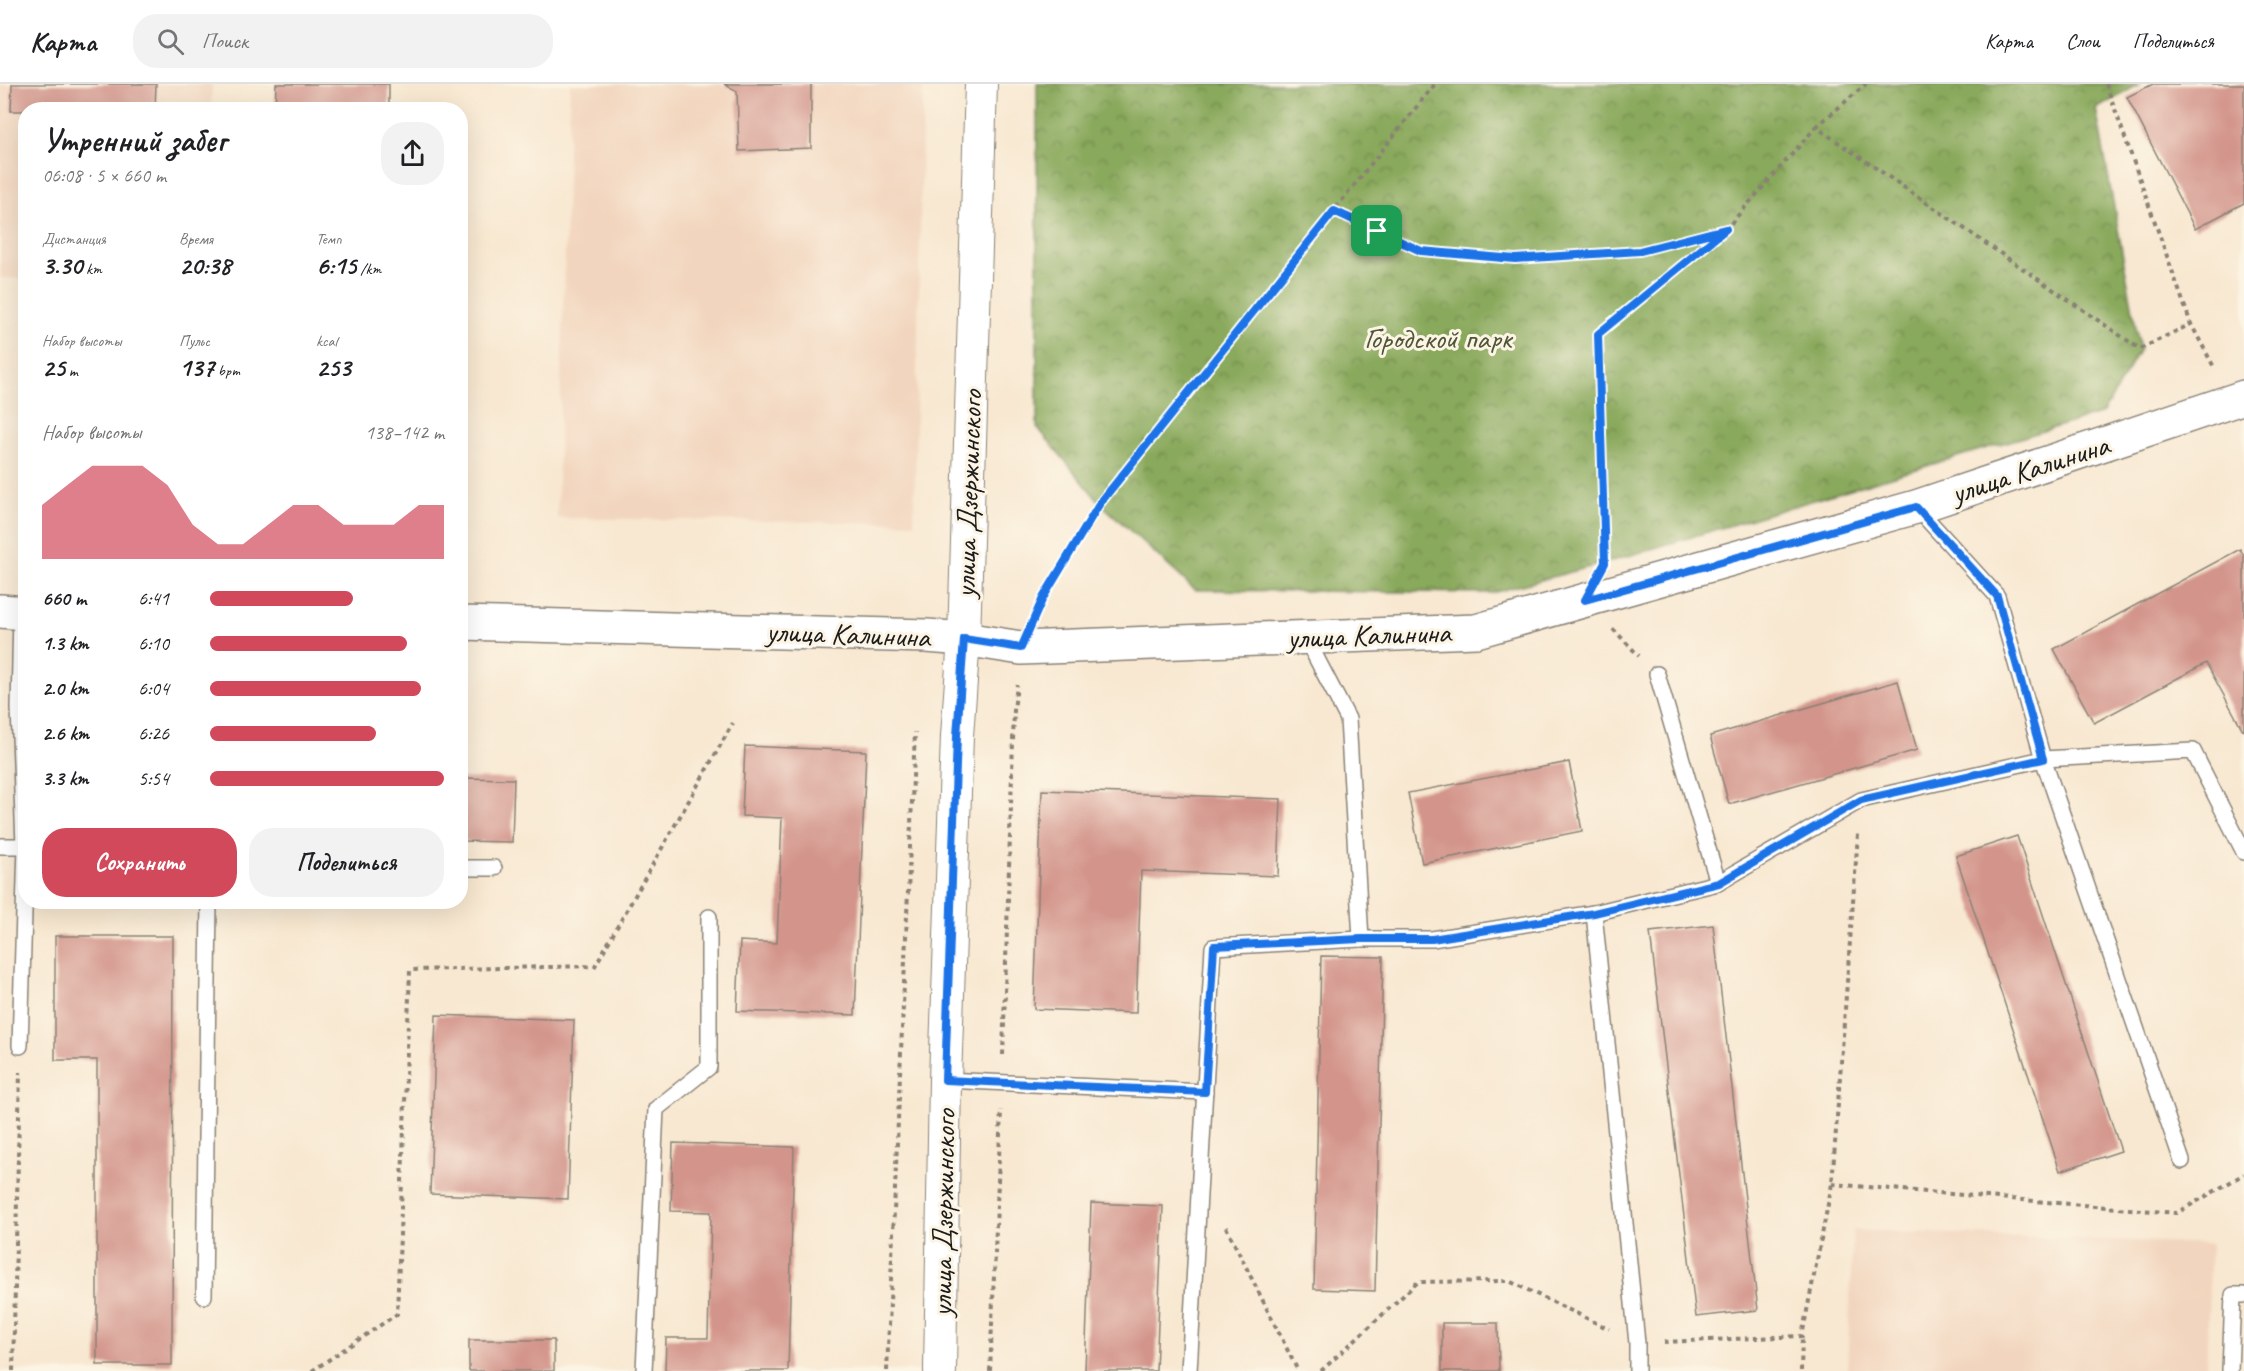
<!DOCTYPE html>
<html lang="ru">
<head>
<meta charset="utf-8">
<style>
	:root { --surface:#fff; --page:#f2f2f2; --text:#202124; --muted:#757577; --line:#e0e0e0; --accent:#d1495b }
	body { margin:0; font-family:Caveat,sans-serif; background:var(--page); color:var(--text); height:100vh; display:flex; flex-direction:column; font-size:22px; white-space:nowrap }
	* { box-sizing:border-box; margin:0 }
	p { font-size:20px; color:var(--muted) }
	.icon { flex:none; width:33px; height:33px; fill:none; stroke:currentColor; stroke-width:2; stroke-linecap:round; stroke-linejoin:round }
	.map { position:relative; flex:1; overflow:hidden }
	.drawer { position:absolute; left:18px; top:18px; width:450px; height:807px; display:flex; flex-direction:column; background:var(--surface); border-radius:24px; box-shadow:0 6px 24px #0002 }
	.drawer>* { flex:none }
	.pin { position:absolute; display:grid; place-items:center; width:51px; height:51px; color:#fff; margin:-26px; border-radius:12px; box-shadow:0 3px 9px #0006 }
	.round { display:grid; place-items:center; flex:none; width:63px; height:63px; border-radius:24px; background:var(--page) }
	.overview { display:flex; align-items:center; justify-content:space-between; height:102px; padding:0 24px }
	h1 { font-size:33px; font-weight:700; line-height:45px }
	.metrics { display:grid; grid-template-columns:repeat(3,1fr); gap:9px; height:102px; padding:6px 24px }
	.metrics div { display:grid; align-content:center }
	.metrics b { font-size:26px; font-weight:700 }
	.metrics small { font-size:16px; font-weight:400 }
	.metrics p { font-size:16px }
	.chart { height:168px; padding:12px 24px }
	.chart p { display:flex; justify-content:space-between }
	.chart svg { width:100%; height:108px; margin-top:6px; fill:var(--accent); opacity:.7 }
	.primary-button { display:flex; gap:12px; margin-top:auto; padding:12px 24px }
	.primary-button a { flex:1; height:69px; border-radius:24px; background:var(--accent); color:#fff; font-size:24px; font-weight:700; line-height:69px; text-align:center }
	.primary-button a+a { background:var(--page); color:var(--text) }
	ul { padding:0 24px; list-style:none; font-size:20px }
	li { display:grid; grid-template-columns:96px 72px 1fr; align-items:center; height:45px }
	li i { height:15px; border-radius:8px; background:var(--accent) }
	header { display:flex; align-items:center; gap:36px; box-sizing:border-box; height:84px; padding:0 30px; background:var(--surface); border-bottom:2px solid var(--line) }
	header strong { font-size:28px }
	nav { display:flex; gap:33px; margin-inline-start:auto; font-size:21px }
	.search { width:420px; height:54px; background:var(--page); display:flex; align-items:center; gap:15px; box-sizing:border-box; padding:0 21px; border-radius:24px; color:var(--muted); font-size:22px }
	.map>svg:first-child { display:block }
	.built { fill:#f2d5be }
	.forest { fill:url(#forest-crowns); stroke:#52623c; stroke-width:1.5 }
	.building { fill:#d3948b }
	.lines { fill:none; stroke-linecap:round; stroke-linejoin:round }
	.service-casing { stroke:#8a8276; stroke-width:18 }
	.minor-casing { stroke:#8a8276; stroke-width:34 }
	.tertiary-casing { stroke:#8a8276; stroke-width:36 }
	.path { stroke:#8a8276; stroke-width:4; stroke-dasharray:4.5 4.5; stroke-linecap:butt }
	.service { stroke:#fff; stroke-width:15 }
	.minor { stroke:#fff; stroke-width:32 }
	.tertiary { stroke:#fff; stroke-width:33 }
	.route-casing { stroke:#fff; stroke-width:12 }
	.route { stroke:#1a73e8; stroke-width:8 }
	.labels { text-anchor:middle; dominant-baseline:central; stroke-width:6; stroke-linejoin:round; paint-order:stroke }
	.park-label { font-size:30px; fill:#4e5637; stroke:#fcf5e5 }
	.street-label { font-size:30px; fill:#1c1c1c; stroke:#fcf5e5 }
</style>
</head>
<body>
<header>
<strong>Карта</strong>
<div class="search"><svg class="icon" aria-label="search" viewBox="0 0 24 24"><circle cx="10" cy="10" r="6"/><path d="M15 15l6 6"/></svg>Поиск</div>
<nav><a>Карта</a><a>Слои</a><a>Поделиться</a></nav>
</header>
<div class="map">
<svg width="2244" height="1287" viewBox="0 0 2244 1287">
	<defs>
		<pattern id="forest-crowns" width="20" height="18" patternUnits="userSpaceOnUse" patternTransform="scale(1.5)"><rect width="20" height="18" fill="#89a95c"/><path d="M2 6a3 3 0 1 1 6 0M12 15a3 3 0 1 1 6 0" fill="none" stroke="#6f894b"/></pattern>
	</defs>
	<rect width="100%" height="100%" fill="#fcf5e5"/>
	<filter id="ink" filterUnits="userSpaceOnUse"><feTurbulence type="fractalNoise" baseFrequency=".0167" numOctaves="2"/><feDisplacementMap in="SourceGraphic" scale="12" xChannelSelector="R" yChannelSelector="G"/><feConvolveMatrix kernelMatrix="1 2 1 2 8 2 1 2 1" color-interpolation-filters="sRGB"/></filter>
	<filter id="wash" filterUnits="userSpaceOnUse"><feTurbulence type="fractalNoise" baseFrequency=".008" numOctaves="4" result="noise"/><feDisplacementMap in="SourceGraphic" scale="24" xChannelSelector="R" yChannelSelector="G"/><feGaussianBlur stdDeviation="1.35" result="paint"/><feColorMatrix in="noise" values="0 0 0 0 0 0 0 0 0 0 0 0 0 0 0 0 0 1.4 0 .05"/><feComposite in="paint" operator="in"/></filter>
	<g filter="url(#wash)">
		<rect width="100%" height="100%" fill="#f8e8d1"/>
		<g class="built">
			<path d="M0 0H212L211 25 26 26 25 194H0Z"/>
			<path d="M570 0H923L914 439 557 434Z"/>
			<path d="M1853 1146 2211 1160 2206 1287H1847Z"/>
		</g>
		<path class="forest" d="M1037 0H2140L2096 25 2140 265 2103 329 1605 479 1492 509 1195 506 1100 419 1037 343Z"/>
		<g id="blocks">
			<g class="building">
				<path d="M12 0H156L155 26 11 27Z"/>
				<path d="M276 0H389V26H275Z"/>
				<path d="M724 0H811V64L739 67 737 7Z"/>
				<path d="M2153 0H2244V119L2195 145 2127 13Z"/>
				<path d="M2240 465 2244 472V648L2206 579 2094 639 2054 565Z"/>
				<path d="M1898 597 1917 666 1729 720 1710 652Z"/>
				<path d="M745 662 866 667 855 931 737 927 740 857 777 859 782 734 742 732Z"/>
				<path d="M1569 678 1582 747 1422 779 1408 709Z"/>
				<path d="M460 694 514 695 512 758 460 757Z"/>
				<path d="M1042 706 1281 715 1278 792 1141 787 1136 929 1034 925Z"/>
				<path d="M2017 752 2121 1067 2060 1087 1956 772Z"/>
				<path d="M1713 841 1758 1226 1696 1233 1650 848Z"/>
				<path d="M55 852H173L172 1281H97V976H55Z"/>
				<path d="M1321 872 1383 873 1375 1207 1314 1205Z"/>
				<path d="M436 931 574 936 568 1115 430 1110Z"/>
				<path d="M673 1059 794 1063 788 1287H665L666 1254H708L711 1128 671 1127Z"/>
				<path d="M1091 1119 1163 1122 1156 1287H1085Z"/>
				<path d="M1442 1239H1498L1499 1287H1442Z"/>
				<rect x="469" y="1256" width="85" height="31"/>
			</g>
		</g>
	</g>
	<g filter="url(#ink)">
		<use href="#blocks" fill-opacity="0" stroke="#8a8276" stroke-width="1.5"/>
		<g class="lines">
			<defs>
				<g id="service">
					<path d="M1916 423 1997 512 2043 675 2182 1077"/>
					<path d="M1657 590 1718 799"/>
					<path d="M0 762H24L19 624 21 529"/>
					<path d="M460 784H494"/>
					<path d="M1594 829 1637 1259V1287"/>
					<path d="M1361 855H1432L1594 829 1718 799 1861 716 2043 675 2193 667 2244 768"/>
					<path d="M20 962 26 762"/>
					<path d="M945 996 1205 1008"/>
					<path d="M204 1212 209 818"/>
					<path d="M644 1287 656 1025 709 983V833"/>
					<path d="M1189 1287 1213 863 1361 855 1348 635 1306 554"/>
					<path d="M2230 1287 2233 1211H2244"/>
				</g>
				<path id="minor" d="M940 1287 945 996 957 652 964 555 981 0"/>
				<g id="tertiary">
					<path d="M0 527 26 529"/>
					<path d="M460 539 927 552 964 555 1021 564 1476 547 1916 423 2244 313"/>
				</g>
			</defs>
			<use href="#service" class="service-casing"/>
			<use href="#minor" class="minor-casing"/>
			<use href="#tertiary" class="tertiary-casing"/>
			<g class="path">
				<path d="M2106 0 2191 240 2215 285"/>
				<path d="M1816 43 1866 0"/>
				<path d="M1334 127 1421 167 1515 175 1639 167 1722 146"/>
				<path d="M1605 473 1598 250 1726 145 1816 43 2140 265 2191 240"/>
				<path d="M1037 528 1043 514 1100 419 1435 0"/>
				<path d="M1613 545 1639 572"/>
				<path d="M1003 971 1014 626 1017 601"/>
				<path d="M1832 1100 2177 1129 2244 1090"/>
				<path d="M1226 1143 1298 1287"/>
				<path d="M1664 1258 1802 1252 1832 1100 1858 750"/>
				<path d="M13 1287 20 988"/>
				<path d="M312 1287 397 1230 410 886 595 882 733 639"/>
				<path d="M887 1287 915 648"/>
				<path d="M990 1287 1001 1026"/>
				<path d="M1321 1287 1418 1198 1509 1197 1609 1245"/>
				<path d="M1801 1287 1802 1252"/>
			</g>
			<use href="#service" class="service"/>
			<use href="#minor" class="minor"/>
			<use href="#tertiary" class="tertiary"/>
		</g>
	</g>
	<g class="lines" filter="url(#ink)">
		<defs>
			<path id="route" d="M1334 127 1421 167 1515 175 1640 167 1726 145 1598 250 1605 479 1585 516 1916 423 1997 512 2043 675 1861 716 1719 799 1594 829 1432 855H1361L1214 862 1205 1008 945 996 957 652 964 555 1021 564 1043 514 1100 419Z"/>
		</defs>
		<use href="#route" class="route-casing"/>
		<use href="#route" class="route"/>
	</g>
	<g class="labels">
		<g class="park-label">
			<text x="1438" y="254">Городской парк</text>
		</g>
		<g class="street-label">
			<text transform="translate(2030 385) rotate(-18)">улица Калинина</text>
			<text transform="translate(968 410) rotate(-88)">улица Дзержинского</text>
			<text transform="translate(848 550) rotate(2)">улица Калинина</text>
			<text transform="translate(1369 551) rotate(-2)">улица Калинина</text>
			<text transform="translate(943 1129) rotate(-89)">улица Дзержинского</text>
		</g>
	</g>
</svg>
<div class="pin" style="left:1377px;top:147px;background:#1e9e55"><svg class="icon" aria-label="arrive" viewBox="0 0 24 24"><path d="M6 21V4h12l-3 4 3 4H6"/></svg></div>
<section class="drawer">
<div class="overview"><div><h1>Утренний забег</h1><p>06:08 · 5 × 660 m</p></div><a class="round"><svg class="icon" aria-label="share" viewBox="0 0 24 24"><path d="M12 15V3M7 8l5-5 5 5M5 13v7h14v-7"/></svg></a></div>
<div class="metrics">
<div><p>Дистанция</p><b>3.30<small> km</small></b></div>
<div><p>Время</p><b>20:38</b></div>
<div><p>Темп</p><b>6:15<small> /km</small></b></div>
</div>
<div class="metrics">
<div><p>Набор высоты</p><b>25<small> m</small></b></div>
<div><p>Пульс</p><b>137<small> bpm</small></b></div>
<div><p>kcal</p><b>253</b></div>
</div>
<div class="chart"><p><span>Набор высоты</span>138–142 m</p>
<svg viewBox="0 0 160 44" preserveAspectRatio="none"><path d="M0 44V22L10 14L20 6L30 6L40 6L50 14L60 30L70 38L80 38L90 30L100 22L110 22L120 30L130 30L140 30L150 22L160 22V44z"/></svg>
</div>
<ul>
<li><b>660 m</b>6:41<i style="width:61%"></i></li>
<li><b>1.3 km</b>6:10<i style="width:84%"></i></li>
<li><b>2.0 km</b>6:04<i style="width:90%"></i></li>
<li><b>2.6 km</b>6:26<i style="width:71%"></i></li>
<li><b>3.3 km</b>5:54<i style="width:100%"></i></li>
</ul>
<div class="primary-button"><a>Сохранить</a><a>Поделиться</a></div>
</section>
</div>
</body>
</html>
